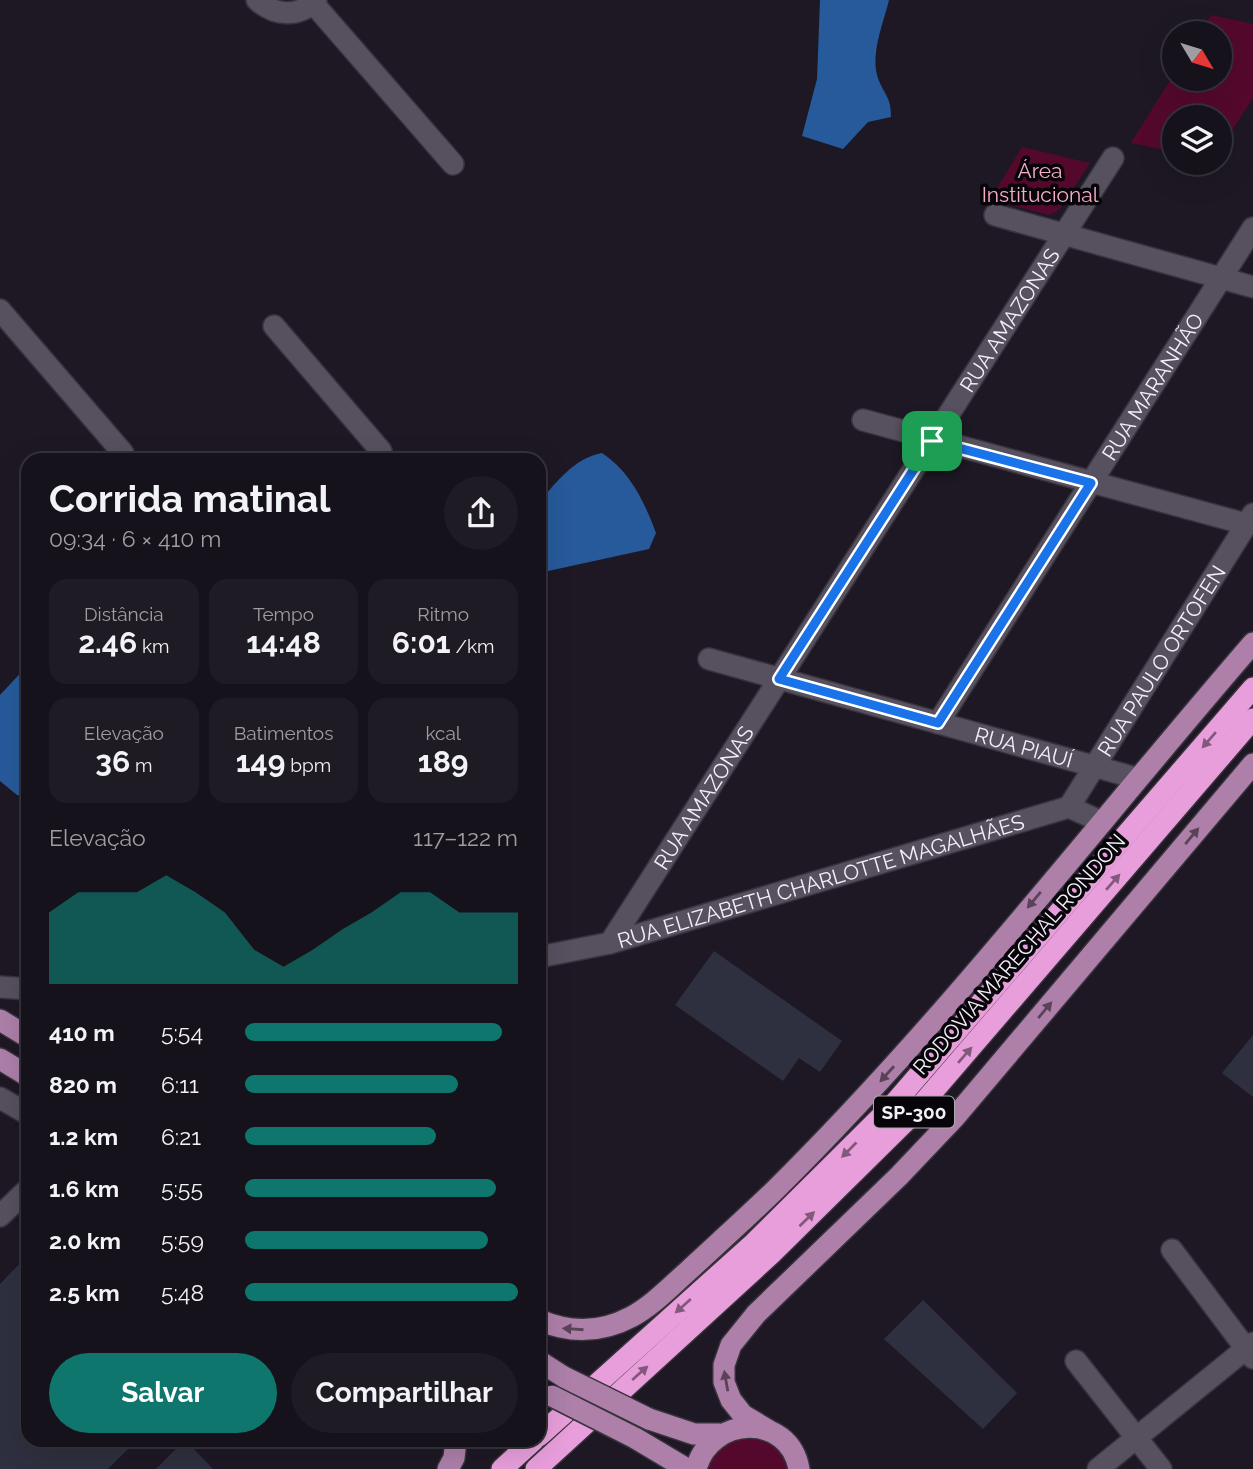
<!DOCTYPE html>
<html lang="pt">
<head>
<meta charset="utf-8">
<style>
	:root { --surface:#16121b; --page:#1f1b24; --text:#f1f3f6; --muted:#9e9ea3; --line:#35323a; --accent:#0f766e }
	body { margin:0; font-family:Raleway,sans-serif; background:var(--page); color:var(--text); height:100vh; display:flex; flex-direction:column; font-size:26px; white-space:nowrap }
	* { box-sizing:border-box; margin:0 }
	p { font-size:23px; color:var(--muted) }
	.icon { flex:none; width:38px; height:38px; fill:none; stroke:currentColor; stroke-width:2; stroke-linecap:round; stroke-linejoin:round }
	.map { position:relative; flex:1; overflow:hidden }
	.sheet { position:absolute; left:21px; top:453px; width:525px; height:994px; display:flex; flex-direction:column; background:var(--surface); border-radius:21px; box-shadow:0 7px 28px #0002,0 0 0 2px var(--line) }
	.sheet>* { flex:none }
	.needle { width:46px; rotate:128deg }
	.buttons { position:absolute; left:1162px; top:21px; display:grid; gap:14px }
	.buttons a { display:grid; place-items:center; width:70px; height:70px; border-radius:50%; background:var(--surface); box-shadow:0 7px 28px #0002,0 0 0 2px var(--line); font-size:35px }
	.pin { position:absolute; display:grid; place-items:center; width:60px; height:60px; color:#fff; margin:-30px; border-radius:14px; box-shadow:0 4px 10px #0006 }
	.round { display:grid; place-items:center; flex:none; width:74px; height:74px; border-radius:37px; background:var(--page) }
	.headline { display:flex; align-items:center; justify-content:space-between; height:119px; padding:0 28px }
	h1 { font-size:38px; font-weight:700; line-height:52px }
	.metrics { display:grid; grid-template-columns:repeat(3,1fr); gap:10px; height:119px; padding:7px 28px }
	.metrics div { display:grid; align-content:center; border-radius:18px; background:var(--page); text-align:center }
	.metrics b { font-size:30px; font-weight:700 }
	.metrics small { font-size:19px; font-weight:400 }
	.metrics p { font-size:19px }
	.chart { height:196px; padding:14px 28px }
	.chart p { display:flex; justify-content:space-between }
	.chart svg { width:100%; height:126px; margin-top:7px; fill:var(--accent); opacity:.7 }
	.primary-button { display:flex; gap:14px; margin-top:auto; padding:14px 28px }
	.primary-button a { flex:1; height:80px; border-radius:42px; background:var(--accent); color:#fff; font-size:28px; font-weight:700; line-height:80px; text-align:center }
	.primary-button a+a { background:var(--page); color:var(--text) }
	ul { padding:0 28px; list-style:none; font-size:23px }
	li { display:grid; grid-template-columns:112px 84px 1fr; align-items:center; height:52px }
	li i { height:18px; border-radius:9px; background:var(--accent) }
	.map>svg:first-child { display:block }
	.green { fill:#54092c }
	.water { fill:#275a9b }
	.building { fill:#2f303f }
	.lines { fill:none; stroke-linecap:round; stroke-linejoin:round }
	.minor-casing { stroke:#37333c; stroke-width:24 }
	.major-casing { stroke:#37333c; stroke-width:24 }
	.highway-casing { stroke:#37333c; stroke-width:24 }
	.minor { stroke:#57505f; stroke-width:21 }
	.major { stroke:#ad7fa9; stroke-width:21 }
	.highway { stroke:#e79eda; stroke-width:21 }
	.major-bridge-casing { stroke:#37333c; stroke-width:24; stroke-linecap:butt }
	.major-bridge { stroke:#ad7fa9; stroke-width:21 }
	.oneway { fill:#82597c }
	.oneway2 { fill:#5a4259 }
	.route-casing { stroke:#fff; stroke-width:14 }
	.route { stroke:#1a73e8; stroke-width:9 }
	.labels { text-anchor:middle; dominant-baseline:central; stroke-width:7; stroke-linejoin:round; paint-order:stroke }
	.shield { fill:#070509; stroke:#aca9b0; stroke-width:2 }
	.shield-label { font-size:19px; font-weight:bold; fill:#f3eff8 }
	.park-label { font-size:21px; fill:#f5adc4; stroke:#070509 }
	.street-label { font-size:21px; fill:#f3eff8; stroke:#070509 }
</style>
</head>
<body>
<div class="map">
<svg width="1253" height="1469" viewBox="0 0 1253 1469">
	<rect width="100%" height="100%" fill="#1e1824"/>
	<g class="green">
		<path d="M1211 15 1253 24V98L1220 149V117H1174V152L1131 143 1174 74V79H1220V33H1200Z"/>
		<path d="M1022 147 1090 163 1060 209 1050 215 990 200Z"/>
		<path d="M732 1437C762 1438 777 1437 788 1469H704L709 1456Z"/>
	</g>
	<g class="water">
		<path d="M820 0H889C883 25 869 56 879 81 886 97 891 98 891 117L868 122 843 149 802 136 817 79Z"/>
		<path d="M602 453C630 471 645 503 656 533L649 549 539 573V502C557 482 574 458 602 453Z"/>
		<path d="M28 665V797L17 795 0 781V695Z"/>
	</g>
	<g class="building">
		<path d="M714 951 842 1041 820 1072 799 1058 783 1081 675 1005Z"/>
		<path d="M1253 1035V1097L1222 1073Z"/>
		<path d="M28 1255V1440H137L108 1469H0V1284Z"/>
		<path d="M923 1300 1017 1393 983 1429 884 1339Z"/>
		<path d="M185 1440 213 1469H156Z"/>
	</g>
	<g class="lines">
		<defs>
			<g id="minor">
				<path d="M257 0C275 16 298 18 316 0"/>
				<path d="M313 3 453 164"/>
				<path d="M995 215 1253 287"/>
				<path d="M0 310 123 453"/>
				<path d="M274 326 381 451"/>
				<path d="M863 420 1246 524"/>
				<path id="s1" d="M709 659 1136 778"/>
				<path id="s2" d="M938 723 1253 228"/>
				<path id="s3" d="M1069 807 1253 514"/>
				<path id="s4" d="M610 943 1113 158"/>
				<path id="s5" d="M539 957 610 943 1069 807 1100 821"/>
				<path d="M0 987 28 989"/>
				<path d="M0 1098 28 1114"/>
				<path d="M0 1216 28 1189"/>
				<path d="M1172 1250 1253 1358"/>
				<path d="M1076 1361 1161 1469"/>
				<path d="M1098 1469 1253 1343"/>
			</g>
			<g id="major">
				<path d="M0 1020 28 1037"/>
				<path d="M0 1059 28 1076"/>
				<path d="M539 1320C569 1333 601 1333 631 1317 652 1306 670 1287 688 1271 716 1245 745 1219 773 1192 946 1021 1094 827 1253 643"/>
				<path d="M539 1361 564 1377"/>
				<path d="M649 1419 694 1434H719"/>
				<path d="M768 1430 743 1415 731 1400 724 1382V1365L731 1345 756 1314 899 1176 955 1117 1253 764"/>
				<path d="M635 1438 687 1469"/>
				<path d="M448 1469 454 1458 456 1440"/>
				<path d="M696 1469C710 1415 789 1412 799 1469"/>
			</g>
			<g id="highway">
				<path d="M539 1436 754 1243 892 1106 1253 688"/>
				<path d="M502 1469 534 1440"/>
				<path d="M536 1469 771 1254 917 1110 1253 719"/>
			</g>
		</defs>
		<use href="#minor" class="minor-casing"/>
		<use href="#major" class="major-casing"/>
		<use href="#highway" class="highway-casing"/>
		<use href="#minor" class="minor"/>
		<use href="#major" class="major"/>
		<use href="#highway" class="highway"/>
		<defs>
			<g id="major-bridge">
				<path d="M564 1377 649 1419"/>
				<path d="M552 1396 635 1438"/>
			</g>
		</defs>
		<use href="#major-bridge" class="major-bridge-casing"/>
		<use href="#major-bridge" class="major-bridge"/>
	</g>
	<defs><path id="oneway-solid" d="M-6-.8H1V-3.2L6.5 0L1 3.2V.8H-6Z" transform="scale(1.75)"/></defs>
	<g class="oneway">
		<use href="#oneway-solid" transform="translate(1209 740) rotate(131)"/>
		<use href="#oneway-solid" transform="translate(1113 882) rotate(-49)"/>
		<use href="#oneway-solid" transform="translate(965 1055) rotate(-49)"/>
		<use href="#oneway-solid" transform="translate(849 1150) rotate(135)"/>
		<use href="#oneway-solid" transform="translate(807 1219) rotate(-44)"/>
		<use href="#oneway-solid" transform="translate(683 1306) rotate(138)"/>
		<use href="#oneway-solid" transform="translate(640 1373) rotate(-42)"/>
	</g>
	<g class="oneway2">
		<use href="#oneway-solid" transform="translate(1192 836) rotate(-50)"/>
		<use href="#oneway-solid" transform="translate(1034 900) rotate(130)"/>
		<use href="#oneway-solid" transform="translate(1045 1010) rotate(-50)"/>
		<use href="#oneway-solid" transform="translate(887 1074) rotate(132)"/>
		<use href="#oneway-solid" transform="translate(573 1329) rotate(-176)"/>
		<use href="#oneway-solid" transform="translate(726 1381) rotate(-100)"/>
	</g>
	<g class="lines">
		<defs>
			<path id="route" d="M932 441 1091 483 938 723 779 679Z"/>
		</defs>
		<use href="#route" class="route-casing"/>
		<use href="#route" class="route"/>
	</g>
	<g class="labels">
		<rect class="shield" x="874" y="1096.5" width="80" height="31" rx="5"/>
		<g class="shield-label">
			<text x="914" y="1112">SP-300</text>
		</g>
		<g class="park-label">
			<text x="1040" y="170">Área<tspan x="1040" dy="24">Institucional</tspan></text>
		</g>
		<g class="street-label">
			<text stroke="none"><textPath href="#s4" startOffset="740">RUA AMAZONAS</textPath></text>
			<text stroke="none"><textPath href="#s2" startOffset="399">RUA MARANHÃO</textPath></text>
			<text stroke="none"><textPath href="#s3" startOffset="173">RUA PAULO ORTOFEN</textPath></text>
			<text stroke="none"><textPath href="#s1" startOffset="327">RUA PIAUÍ</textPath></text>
			<text stroke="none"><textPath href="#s4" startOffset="173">RUA AMAZONAS</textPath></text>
			<text stroke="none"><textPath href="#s5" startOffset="292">RUA ELIZABETH CHARLOTTE MAGALHÃES</textPath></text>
			<text transform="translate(1019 954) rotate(-49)">RODOVIA MARECHAL RONDON</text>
		</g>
	</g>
</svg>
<div class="buttons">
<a><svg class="needle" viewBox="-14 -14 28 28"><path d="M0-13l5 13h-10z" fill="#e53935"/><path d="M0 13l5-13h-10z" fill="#9e9ea3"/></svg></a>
<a><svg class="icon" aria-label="layers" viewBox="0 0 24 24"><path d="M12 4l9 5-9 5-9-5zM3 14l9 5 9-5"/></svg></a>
</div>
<div class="pin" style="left:932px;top:441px;background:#1e9e55"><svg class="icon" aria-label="arrive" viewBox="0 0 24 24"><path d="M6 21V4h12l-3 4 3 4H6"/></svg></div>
<section class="sheet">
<div class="headline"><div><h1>Corrida matinal</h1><p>09:34 · 6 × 410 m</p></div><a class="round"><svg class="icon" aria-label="share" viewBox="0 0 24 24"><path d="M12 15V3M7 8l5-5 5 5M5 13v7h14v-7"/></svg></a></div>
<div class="metrics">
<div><p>Distância</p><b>2.46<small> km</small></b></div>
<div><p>Tempo</p><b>14:48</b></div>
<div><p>Ritmo</p><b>6:01<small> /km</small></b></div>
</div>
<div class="metrics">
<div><p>Elevação</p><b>36<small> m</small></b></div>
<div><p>Batimentos</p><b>149<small> bpm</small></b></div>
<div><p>kcal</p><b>189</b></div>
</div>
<div class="chart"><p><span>Elevação</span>117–122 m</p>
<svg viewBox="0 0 160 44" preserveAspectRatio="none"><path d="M0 44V19L10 12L20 12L30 12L40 6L50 12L60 19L70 32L80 38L90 32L100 25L110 19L120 12L130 12L140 19L150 19L160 19V44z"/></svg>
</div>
<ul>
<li><b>410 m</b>5:54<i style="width:94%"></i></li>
<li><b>820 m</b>6:11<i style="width:78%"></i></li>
<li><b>1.2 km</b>6:21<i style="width:70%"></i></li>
<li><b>1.6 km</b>5:55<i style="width:92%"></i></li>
<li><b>2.0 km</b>5:59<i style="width:89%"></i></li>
<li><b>2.5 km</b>5:48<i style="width:100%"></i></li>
</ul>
<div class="primary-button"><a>Salvar</a><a>Compartilhar</a></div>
</section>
</div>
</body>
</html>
